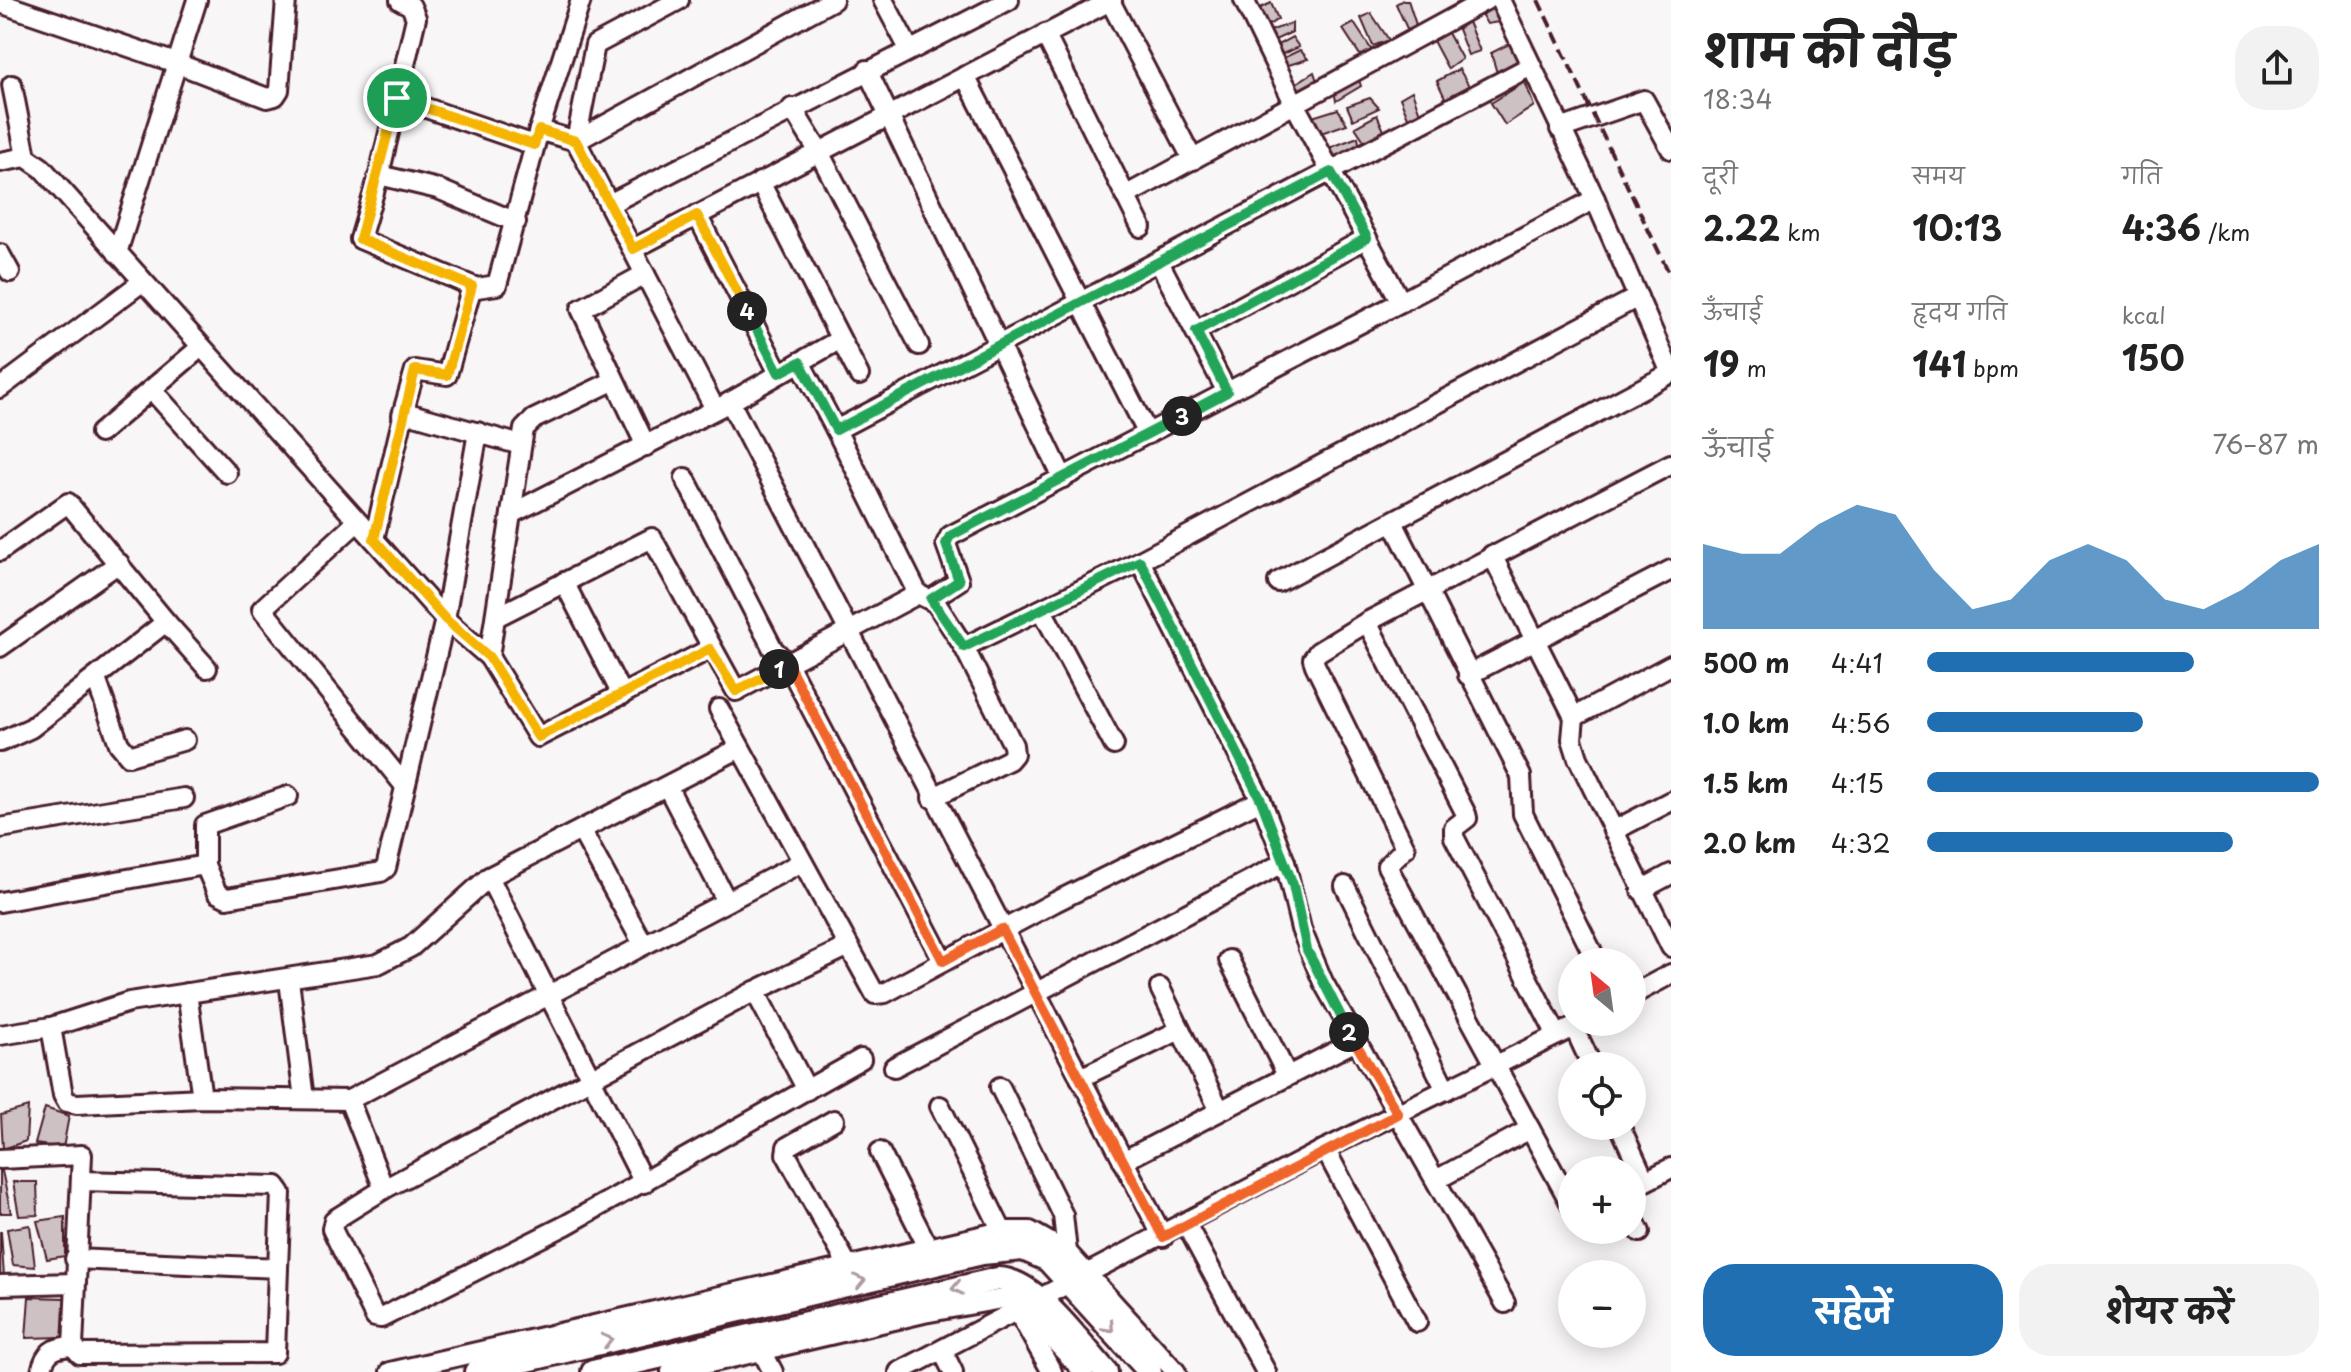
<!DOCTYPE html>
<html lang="hi">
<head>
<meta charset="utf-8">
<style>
	:root { --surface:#fff; --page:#f2f2f2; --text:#222; --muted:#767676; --accent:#1f6fb2 }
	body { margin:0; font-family:"Playpen Sans","Playpen Sans Deva",sans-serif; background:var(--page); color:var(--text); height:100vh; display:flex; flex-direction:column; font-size:30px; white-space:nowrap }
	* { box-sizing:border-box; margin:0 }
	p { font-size:26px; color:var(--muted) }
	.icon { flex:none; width:44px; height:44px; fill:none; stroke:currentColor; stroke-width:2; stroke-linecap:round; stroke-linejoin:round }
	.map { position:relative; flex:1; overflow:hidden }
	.sheet { display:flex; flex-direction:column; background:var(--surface); width:680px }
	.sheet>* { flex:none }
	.needle { width:52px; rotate:331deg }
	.buttons { position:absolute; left:1558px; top:948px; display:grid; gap:16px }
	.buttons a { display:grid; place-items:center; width:88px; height:88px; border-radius:50%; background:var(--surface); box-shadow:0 4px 20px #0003; font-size:40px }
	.pin { position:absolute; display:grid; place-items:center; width:68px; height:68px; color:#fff; margin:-34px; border:4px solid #fff; border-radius:50%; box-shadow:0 2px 8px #0007 }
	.km { position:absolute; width:40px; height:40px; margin:-20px; border-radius:50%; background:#222; color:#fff; font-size:22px; line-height:40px; text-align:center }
	.round { display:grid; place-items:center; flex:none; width:84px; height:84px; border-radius:32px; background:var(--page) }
	.head { display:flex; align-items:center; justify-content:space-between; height:136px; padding:0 32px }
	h1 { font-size:44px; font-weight:700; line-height:60px }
	.figures { display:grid; grid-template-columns:repeat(3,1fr); gap:12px; height:136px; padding:8px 32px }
	.figures div { display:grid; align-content:center }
	.figures b { font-size:34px; font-weight:700 }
	.figures small { font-size:22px; font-weight:400 }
	.figures p { font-size:22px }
	.chart { height:224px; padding:16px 32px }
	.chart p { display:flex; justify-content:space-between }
	.chart svg { width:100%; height:144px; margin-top:8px; fill:var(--accent); opacity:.7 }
	.action { display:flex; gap:16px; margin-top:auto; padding:16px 32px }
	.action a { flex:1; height:92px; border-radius:32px; background:var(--accent); color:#fff; font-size:32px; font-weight:700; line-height:92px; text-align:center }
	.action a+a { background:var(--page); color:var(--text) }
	ul { padding:0 32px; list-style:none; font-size:26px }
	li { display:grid; grid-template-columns:128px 96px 1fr; align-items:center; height:60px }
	li i { height:20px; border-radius:10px; background:var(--accent) }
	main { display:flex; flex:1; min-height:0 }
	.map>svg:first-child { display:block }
	.building { fill:#cdc1c4; stroke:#4a1f2b; stroke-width:2 }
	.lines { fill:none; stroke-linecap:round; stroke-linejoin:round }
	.minor-casing { stroke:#4a1f2b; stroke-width:24 }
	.tertiary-casing { stroke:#4a1f2b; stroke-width:28 }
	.minor { stroke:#fff; stroke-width:18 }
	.tertiary { stroke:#fff; stroke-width:22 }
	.rail { stroke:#4a1f2b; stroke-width:4; stroke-dasharray:12 6; stroke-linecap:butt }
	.oneway { stroke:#ae9aa0 }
	.split-1-casing { stroke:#fff; stroke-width:16 }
	.split-2-casing { stroke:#fff; stroke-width:16 }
	.split-3-casing { stroke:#fff; stroke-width:16 }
	.split-4-casing { stroke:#fff; stroke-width:16 }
	.split-5-casing { stroke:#fff; stroke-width:16 }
	.split-1 { stroke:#f5b400; stroke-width:10 }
	.split-2 { stroke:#f0652b; stroke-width:10 }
	.split-3 { stroke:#22a559; stroke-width:10 }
	.split-4 { stroke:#22a559; stroke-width:10 }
	.split-5 { stroke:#f5b400; stroke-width:10 }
</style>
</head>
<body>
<main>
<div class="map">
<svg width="1671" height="1372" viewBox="0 0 1671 1372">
	<rect width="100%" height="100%" fill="#f8f6f7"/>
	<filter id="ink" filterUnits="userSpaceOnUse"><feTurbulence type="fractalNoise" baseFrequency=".0125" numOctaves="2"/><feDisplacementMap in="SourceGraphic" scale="16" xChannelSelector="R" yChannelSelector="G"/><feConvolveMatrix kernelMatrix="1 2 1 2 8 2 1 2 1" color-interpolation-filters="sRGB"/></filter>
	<g filter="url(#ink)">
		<g class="building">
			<path d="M1403 0H1408L1416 25 1408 31 1396 4Z"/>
			<path d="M1271 3 1278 19 1264 28 1256 10Z"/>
			<path d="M1492 8 1499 22 1487 24 1480 12Z"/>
			<path d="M1371 13 1389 40 1373 46 1361 18Z"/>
			<path d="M1468 22 1480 51 1468 55 1458 29Z"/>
			<path d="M1292 23V32L1271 42 1267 32Z"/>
			<path d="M1354 23 1373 52 1360 55 1343 29Z"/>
			<path d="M1447 31 1462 59 1448 69 1432 39Z"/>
			<path d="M1292 37 1299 47 1275 57 1270 49Z"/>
			<path d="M1509 44 1521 60 1497 73 1491 53Z"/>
			<path d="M1300 50 1308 59 1282 67 1277 61Z"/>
			<path d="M1459 69 1471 89 1448 104 1437 81Z"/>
			<path d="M1314 72 1318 84 1297 97 1292 86Z"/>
			<path d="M1359 80 1361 86 1336 101 1334 90Z"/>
			<path d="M1525 82 1534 106 1505 125 1491 103Z"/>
			<path d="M1412 91 1421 116 1409 120 1400 98Z"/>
			<path d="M1370 98 1379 108 1353 120 1347 106Z"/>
			<path d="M1338 109 1347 124 1321 133 1312 117Z"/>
			<path d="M1377 115 1386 135 1367 145 1355 127Z"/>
			<path d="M1358 137 1359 144 1334 160 1329 148Z"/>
			<path d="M28 1107 26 1141 3 1149 1 1115Z"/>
			<path d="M45 1108 69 1116 63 1148 35 1144Z"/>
			<path d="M0 1171H2L11 1213H0Z"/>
			<path d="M13 1182H37L38 1215 19 1216Z"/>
			<path d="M65 1217V1256L47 1259 37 1221Z"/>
			<path d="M30 1225 35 1267 13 1265 7 1229Z"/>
			<path d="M0 1232H1L4 1277 0 1276Z"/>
			<path d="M29 1297 65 1298 64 1337 26 1338Z"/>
		</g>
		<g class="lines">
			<defs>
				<g id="minor">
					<path d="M679 0 595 45 576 141 715 409"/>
					<path d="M883 0 909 49"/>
					<path d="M1244 0 1295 105 1401 302 1595 199"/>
					<path d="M1500 0 1595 199 1671 373"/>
					<path d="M1110 1 1193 160"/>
					<path d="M0 3 176 63 267 98 275 96 279 90 286 0"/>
					<path d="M1045 34 1141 227"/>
					<path d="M867 70 1063 478"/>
					<path d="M965 76 1148 434"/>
					<path d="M12 85 26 157"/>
					<path d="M397 98 534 145"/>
					<path d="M792 108 819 152 919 345"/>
					<path d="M1560 129 1644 100 1671 149"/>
					<path d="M539 130 576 141 833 0"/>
					<path d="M0 162 26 157 42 168 445 619 489 657 524 429 534 419 613 381"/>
					<path d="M379 175 416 18 411 6 400 0"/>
					<path d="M760 182 859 375"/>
					<path d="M1125 196 1486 0"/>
					<path d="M609 204 1009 0"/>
					<path d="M697 215 779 373"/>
					<path d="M516 222 438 189 379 175 360 239 477 288 497 285 539 130 581 0"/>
					<path d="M633 249 1112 0"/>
					<path d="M117 253 197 0"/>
					<path d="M0 254 10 272"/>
					<path d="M1159 262 1227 392"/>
					<path d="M645 274 581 309 646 446"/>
					<path d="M1196 331 1367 238"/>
					<path d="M800 362 836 430"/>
					<path d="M0 388 142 282"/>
					<path d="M152 390 227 473"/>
					<path d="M730 402 1163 1237"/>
					<path d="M402 415 415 370 447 375 472 286"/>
					<path d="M100 433 201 347"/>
					<path d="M685 478 773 649 788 664 943 961"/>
					<path d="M511 514 730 402 839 340"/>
					<path d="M357 522 262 609 405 786"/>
					<path d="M1393 522 1521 776 1523 814 1597 962"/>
					<path d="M374 539 404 412 521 445"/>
					<path d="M0 551 68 503 166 622 31 728 0 742"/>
					<path d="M1492 555 1574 717 1671 665"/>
					<path d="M564 582 622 695"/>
					<path d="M1278 582 1671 373"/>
					<path d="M931 599 959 581 946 544 950 536 1401 302"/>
					<path d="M1042 610 1114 745"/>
					<path d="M498 616 652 538 736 691 918 594"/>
					<path d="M166 622 207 668"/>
					<path d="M1367 622 1318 652 1313 659 1315 665 1405 848 1387 866 1572 1206"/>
					<path d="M0 647 119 563"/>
					<path d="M964 647 936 603 918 594 836 430 1531 66"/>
					<path d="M489 657 538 737 710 649"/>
					<path d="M1468 675 1671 570"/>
					<path d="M96 679 119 744 129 756 185 740"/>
					<path d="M719 709 875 994 885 993 1055 902 1261 800"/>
					<path d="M1574 717 1572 739 1578 758 1671 947"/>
					<path d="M667 786 726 900"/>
					<path d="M932 798 1009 760 1014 754 1013 745 964 647 1140 561 1638 297"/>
					<path d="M0 828 184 798"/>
					<path d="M581 830 643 944"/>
					<path d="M1613 831 1671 801"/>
					<path d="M1285 862 1301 929 1323 982 1505 1303"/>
					<path d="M205 865V825L288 796"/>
					<path d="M489 877 644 1183"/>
					<path d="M1345 886 1446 1090"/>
					<path d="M1641 890 1671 874"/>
					<path d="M0 902 205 865 217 893 227 898 381 872 386 868 445 619 478 432"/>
					<path d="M847 947 755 991 384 1189 334 1220 332 1229 375 1317 381 1318 566 1225 861 1059"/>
					<path d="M1229 960 1287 1075"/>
					<path d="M289 980 304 1099"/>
					<path d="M1160 988 1219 1109"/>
					<path d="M755 991 807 1090"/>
					<path d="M187 993 202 1098"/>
					<path d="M1632 995 1671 974"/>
					<path d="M51 1027 129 1002 378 964 411 947 489 877 740 748"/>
					<path d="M1574 1027 1592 1066"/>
					<path d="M0 1035 51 1027 63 1095 67 1102 77 1104 202 1098 349 1100 802 862"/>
					<path d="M1557 1035 1454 837V828L1467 818 1466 814 1367 622 1671 464"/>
					<path d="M894 1067 1285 862 1261 800 1140 561"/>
					<path d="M1080 1078 1180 1030"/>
					<path d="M1000 1087 1063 1215 1067 1252"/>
					<path d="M349 1100 384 1189"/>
					<path d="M940 1106 1002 1231"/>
					<path d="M834 1120 787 1147 786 1154 847 1264"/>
					<path d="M1620 1126 1645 1181"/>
					<path d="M1325 1149 1417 1322"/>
					<path d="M880 1152 928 1247"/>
					<path d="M0 1159 82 1155 73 1346C53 1347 45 1352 41 1372"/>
					<path d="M1123 1161 1354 1042"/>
					<path d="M1436 1180 1530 1129"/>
					<path d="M1632 1188 1671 1168"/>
					<path d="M1632 1216 1640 1232"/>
					<path d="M1186 1224 1266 1372"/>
					<path d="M75 1259 278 1268 281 1193 276 1186 81 1181"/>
					<path d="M0 1285 75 1283"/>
					<path d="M1017 1310 1052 1372"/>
					<path d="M73 1346 80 1354 275 1353 278 1268"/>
					<path d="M942 1350 953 1372"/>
					<path d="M762 1351 773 1372"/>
					<path d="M390 1372 1002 1231H1030L1067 1252 1176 1372"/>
					<path d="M671 1372 924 1313 1013 1297 1084 1372"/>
					<path d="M899 1372 1325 1149 1584 1022"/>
				</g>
				<g id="tertiary">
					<path d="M476 1372 982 1253 1023 1249 1048 1260 1150 1372"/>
					<path d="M593 1372 998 1279C1036 1279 1081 1345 1106 1372"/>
				</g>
			</defs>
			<use href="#minor" class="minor-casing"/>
			<use href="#tertiary" class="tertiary-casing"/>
			<use href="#minor" class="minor"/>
			<use href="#tertiary" class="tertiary"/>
			<path class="rail" d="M1538 0 1671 277"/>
		</g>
		<defs><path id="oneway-chevron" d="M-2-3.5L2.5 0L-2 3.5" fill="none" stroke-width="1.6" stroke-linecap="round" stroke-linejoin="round" transform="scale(2)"/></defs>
		<g class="oneway">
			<use href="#oneway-chevron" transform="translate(860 1281) rotate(-13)"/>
			<use href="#oneway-chevron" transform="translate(957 1288) rotate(168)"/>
			<use href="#oneway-chevron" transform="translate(1109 1327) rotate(47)"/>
			<use href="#oneway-chevron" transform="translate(607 1340) rotate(-14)"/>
		</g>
	</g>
	<g class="lines" filter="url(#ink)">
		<defs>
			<path id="split-1" d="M397 98 360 239 472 286 447 375 415 370 374 539 445 619 489 657 538 737 710 649 736 691 779 669"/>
			<path id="split-2" d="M779 669 788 664 943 961 1002 929 1163 1237 1398 1114 1349 1032"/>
			<path id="split-3" d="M1182 416 950 536 946 544 959 581 931 599 964 647 1140 561 1261 800 1293 885 1307 950 1349 1032"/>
			<path id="split-4" d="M747 311 779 373 800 362 836 430 1331 172 1367 238 1196 331 1227 392 1182 416"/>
			<path id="split-5" d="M397 98 534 145 539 130 576 141 633 249 697 215 747 311"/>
		</defs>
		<use href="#split-1" class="split-1-casing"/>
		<use href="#split-2" class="split-2-casing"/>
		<use href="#split-3" class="split-3-casing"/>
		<use href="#split-4" class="split-4-casing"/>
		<use href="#split-5" class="split-5-casing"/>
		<use href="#split-1" class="split-1"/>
		<use href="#split-2" class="split-2"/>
		<use href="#split-3" class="split-3"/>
		<use href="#split-4" class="split-4"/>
		<use href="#split-5" class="split-5"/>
	</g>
</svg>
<div class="buttons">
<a><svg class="needle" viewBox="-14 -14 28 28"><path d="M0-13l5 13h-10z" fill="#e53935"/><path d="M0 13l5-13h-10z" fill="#767676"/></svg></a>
<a><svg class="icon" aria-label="locate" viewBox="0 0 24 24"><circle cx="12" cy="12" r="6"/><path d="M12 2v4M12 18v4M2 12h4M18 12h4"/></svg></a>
<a>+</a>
<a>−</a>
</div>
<div class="pin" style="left:397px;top:98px;background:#1e9e55"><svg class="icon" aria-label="arrive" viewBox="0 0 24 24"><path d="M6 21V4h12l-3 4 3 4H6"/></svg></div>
<b class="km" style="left:779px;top:669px">1</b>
<b class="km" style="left:1349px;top:1032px">2</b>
<b class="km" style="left:1182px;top:416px">3</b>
<b class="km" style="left:747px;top:311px">4</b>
</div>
<section class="sheet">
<div class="head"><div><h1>शाम की दौड़</h1><p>18:34</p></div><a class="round"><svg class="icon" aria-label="share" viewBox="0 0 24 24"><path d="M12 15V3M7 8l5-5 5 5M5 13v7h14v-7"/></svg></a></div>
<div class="figures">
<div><p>दूरी</p><b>2.22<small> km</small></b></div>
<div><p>समय</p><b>10:13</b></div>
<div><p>गति</p><b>4:36<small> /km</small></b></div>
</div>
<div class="figures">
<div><p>ऊँचाई</p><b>19<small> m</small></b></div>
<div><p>हृदय गति</p><b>141<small> bpm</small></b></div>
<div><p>kcal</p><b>150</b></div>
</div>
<div class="chart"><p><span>ऊँचाई</span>76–87 m</p>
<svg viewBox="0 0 160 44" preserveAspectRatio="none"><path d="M0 44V18L10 21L20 21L30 12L40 6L50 9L60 26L70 38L80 35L90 23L100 18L110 23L120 35L130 38L140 32L150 23L160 18V44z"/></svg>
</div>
<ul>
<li><b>500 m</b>4:41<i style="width:68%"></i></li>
<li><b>1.0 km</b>4:56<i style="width:55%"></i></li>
<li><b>1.5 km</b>4:15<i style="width:100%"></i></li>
<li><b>2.0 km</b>4:32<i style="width:78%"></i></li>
</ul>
<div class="action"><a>सहेजें</a><a>शेयर करें</a></div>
</section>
</main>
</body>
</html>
